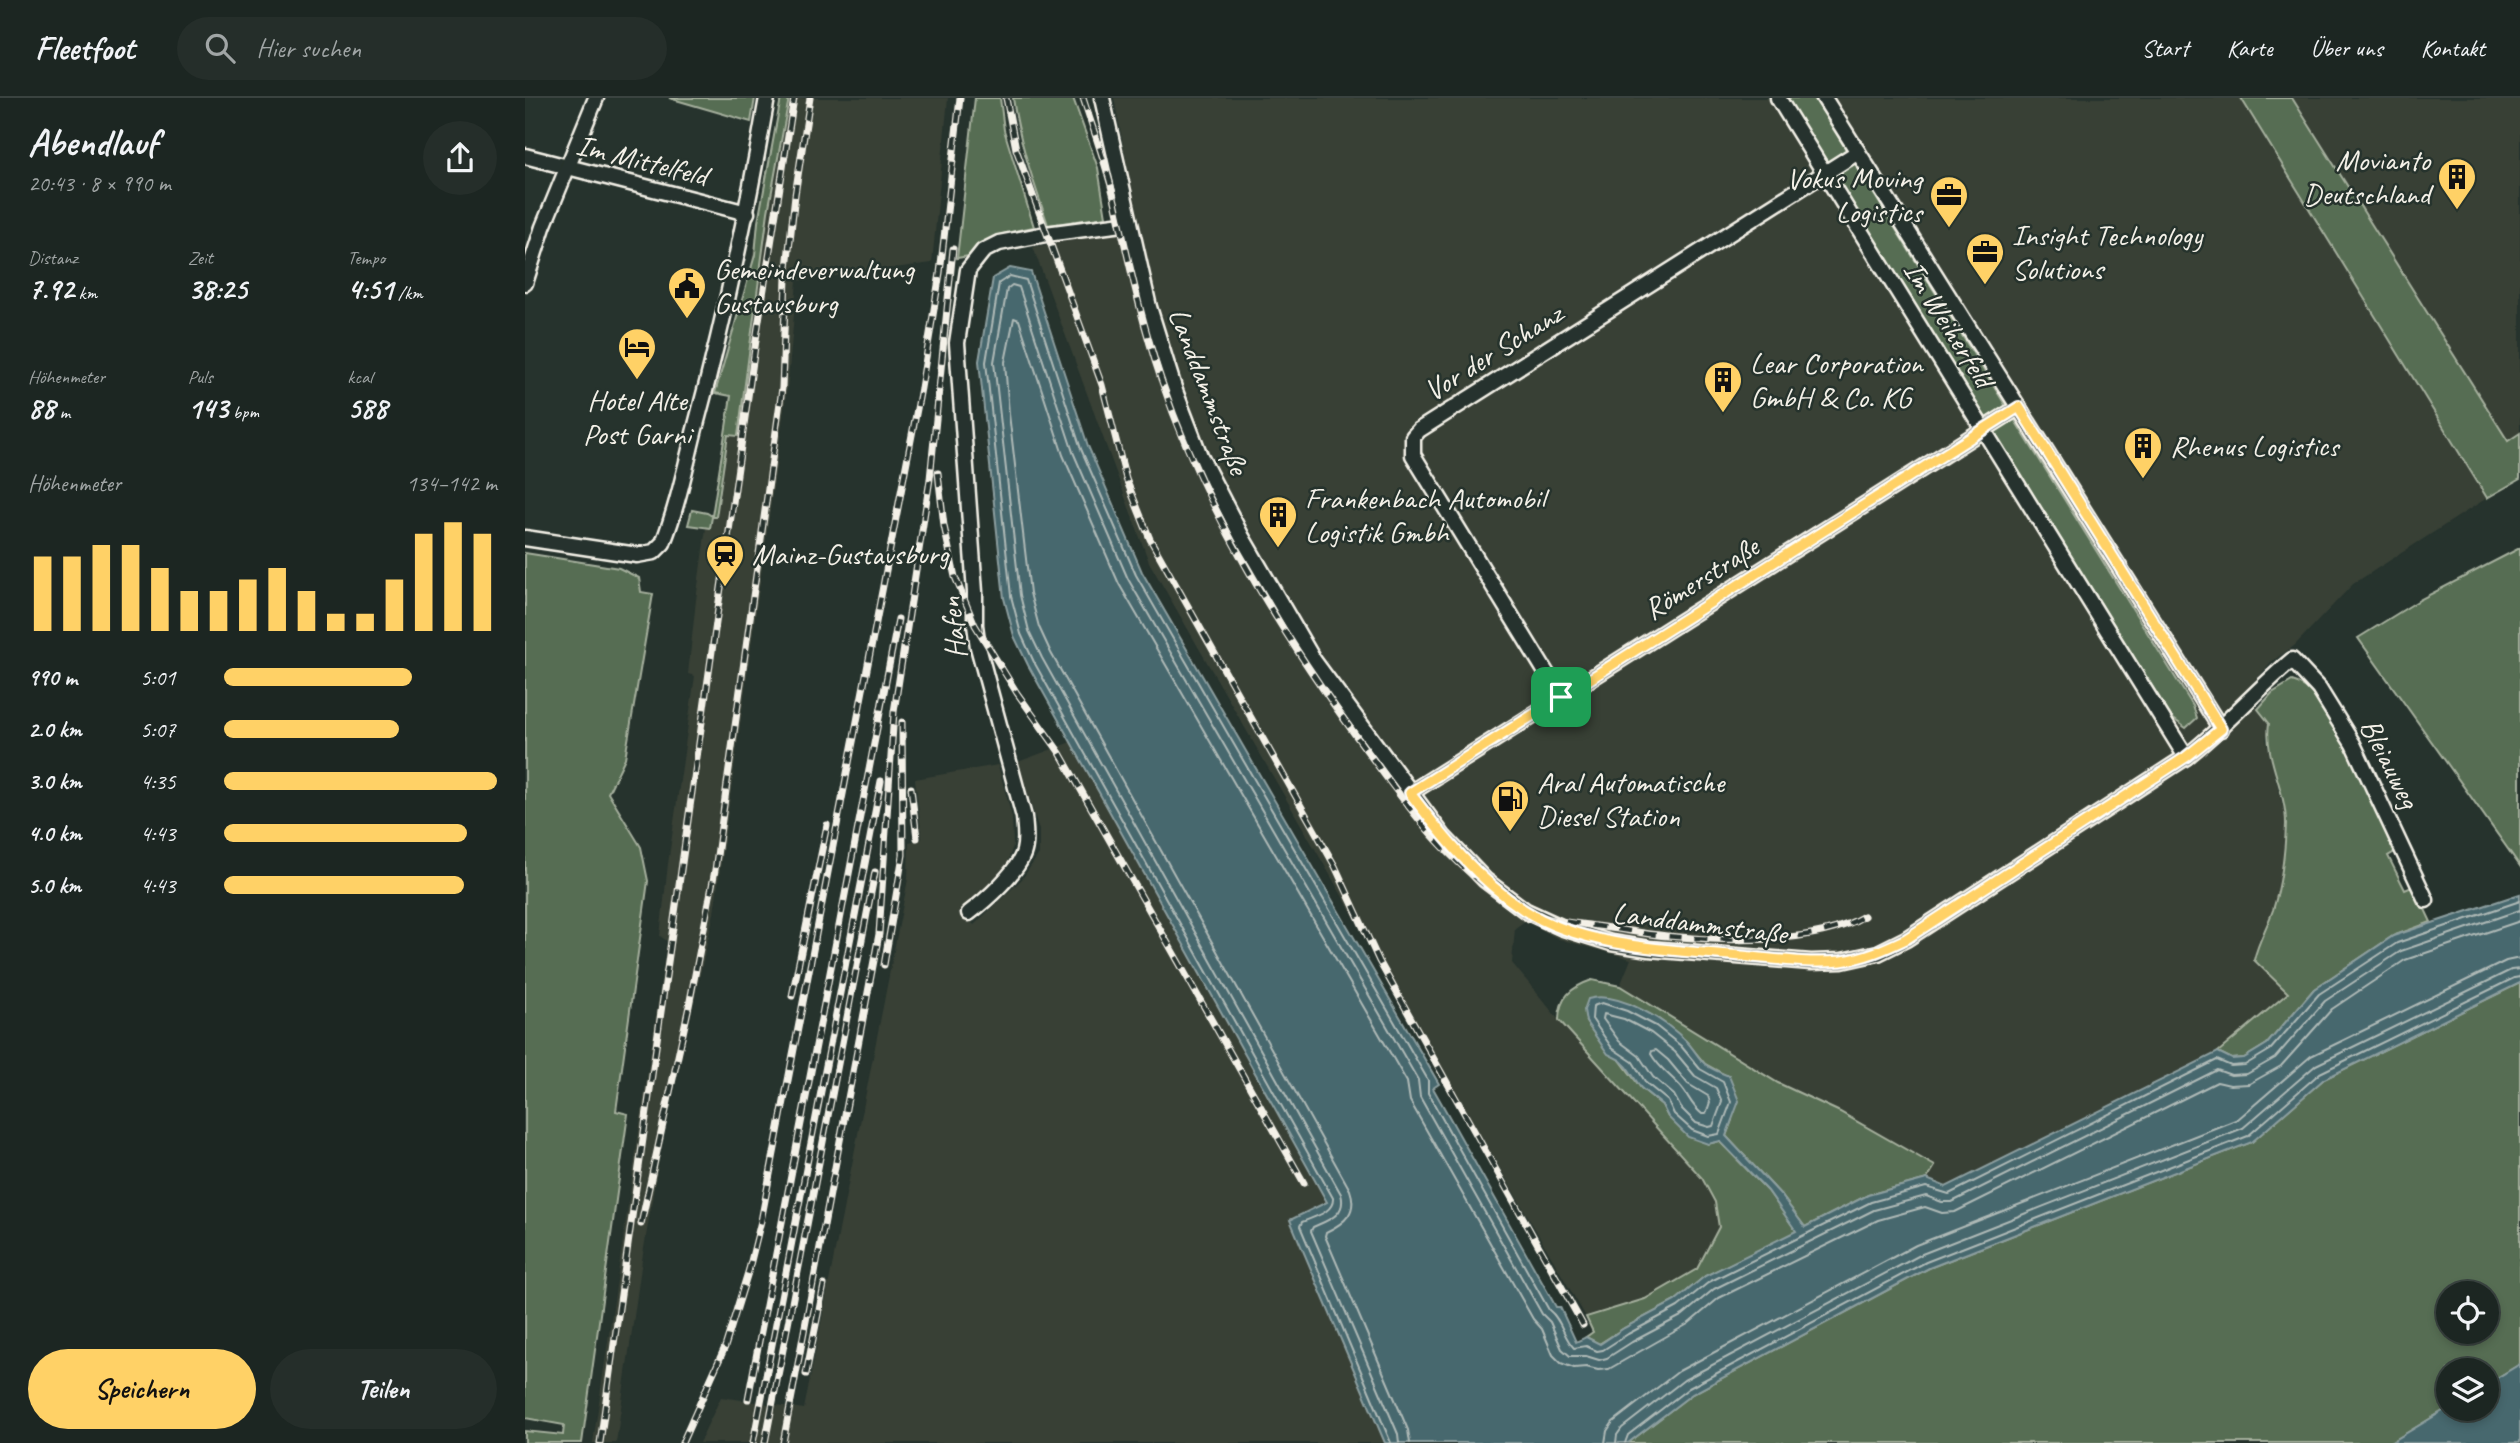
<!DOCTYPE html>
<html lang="de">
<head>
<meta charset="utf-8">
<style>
	:root { --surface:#1c2622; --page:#252e2a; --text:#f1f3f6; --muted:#a0a5a5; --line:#3a4340; --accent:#ffd166 }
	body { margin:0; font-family:Caveat,sans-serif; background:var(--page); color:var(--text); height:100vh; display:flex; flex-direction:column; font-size:26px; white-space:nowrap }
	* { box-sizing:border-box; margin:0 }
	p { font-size:23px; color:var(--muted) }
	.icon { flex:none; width:38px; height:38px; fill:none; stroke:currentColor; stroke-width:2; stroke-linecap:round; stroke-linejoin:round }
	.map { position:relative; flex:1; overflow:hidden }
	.panel { display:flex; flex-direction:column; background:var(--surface); width:525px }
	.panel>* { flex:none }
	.controls { position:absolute; left:1911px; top:1183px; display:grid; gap:14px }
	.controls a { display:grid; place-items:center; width:63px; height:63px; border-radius:50%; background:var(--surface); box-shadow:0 4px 10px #0003,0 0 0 2px var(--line); font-size:35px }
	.pin { position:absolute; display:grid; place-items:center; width:60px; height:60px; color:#fff; margin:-30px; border-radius:14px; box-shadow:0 4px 10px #0006 }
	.round { display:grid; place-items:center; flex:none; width:74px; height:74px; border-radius:37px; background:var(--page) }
	.summary { display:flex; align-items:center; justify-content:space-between; height:119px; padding:0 28px }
	h1 { font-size:38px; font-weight:700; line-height:52px }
	.stats { display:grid; grid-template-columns:repeat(3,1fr); gap:10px; height:119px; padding:7px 28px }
	.stats div { display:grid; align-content:center }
	.stats b { font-size:30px; font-weight:700 }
	.stats small { font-size:19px; font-weight:400 }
	.stats p { font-size:19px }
	.chart { height:196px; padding:14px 28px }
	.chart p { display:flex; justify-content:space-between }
	.chart svg { width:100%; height:126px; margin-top:7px; stroke:var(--accent); stroke-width:6 }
	.primary-button { display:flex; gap:14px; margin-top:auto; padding:14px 28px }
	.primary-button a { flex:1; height:80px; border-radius:42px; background:var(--accent); color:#111; font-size:28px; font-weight:700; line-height:80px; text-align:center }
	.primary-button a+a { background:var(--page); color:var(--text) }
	ul { padding:0 28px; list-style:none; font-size:23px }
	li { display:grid; grid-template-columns:112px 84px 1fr; align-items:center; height:52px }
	li i { height:18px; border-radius:9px; background:var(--accent) }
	header { display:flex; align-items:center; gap:42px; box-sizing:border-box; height:98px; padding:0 35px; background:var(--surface); border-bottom:2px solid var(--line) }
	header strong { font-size:33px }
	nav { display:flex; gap:38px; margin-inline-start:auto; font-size:24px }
	.search { width:490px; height:63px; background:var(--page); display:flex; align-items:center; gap:18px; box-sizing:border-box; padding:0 24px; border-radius:38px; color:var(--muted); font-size:26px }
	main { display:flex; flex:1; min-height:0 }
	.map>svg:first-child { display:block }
	.built { fill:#384036 }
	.green { fill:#566d52; stroke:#a5af9d; stroke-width:2; fill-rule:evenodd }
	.water { fill:#47676e; stroke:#8c9e9f; stroke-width:2 }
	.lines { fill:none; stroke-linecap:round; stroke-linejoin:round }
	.shore { stroke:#afbab7; stroke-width:2 }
	.minor-casing { stroke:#f4f1e8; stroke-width:19 }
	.minor { stroke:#26332d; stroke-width:14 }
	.rail-casing { stroke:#f4f1e8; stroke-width:7 }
	.rail { stroke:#26332d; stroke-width:4.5; stroke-dasharray:13; stroke-linecap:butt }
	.route-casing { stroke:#fff; stroke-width:14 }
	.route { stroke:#ffd166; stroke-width:9 }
	.labels { text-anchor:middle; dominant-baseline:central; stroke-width:5; stroke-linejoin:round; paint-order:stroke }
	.street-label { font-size:30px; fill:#f4f1e8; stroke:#26332d }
	.poi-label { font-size:30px; fill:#f4f1e8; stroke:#26332d; text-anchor:start }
</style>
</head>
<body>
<header>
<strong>Fleetfoot</strong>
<div class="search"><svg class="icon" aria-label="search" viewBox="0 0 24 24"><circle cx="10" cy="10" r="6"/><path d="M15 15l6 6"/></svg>Hier suchen</div>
<nav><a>Start</a><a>Karte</a><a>Über uns</a><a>Kontakt</a></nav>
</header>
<main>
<section class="panel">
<div class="summary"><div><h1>Abendlauf</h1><p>20:43 · 8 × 990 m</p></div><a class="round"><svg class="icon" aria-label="share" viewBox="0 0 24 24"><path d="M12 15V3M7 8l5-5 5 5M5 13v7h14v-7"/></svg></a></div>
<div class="stats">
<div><p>Distanz</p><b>7.92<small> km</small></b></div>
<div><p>Zeit</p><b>38:25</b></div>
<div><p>Tempo</p><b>4:51<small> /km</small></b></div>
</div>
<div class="stats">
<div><p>Höhenmeter</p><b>88<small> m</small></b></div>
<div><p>Puls</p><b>143<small> bpm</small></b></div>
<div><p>kcal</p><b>588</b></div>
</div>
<div class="chart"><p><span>Höhenmeter</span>134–142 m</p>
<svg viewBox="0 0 160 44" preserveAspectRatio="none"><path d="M5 44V18M15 44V18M25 44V14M35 44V14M45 44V22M55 44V30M65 44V30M75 44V26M85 44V22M95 44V30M105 44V38M115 44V38M125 44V26M135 44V10M145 44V6M155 44V10"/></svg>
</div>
<ul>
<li><b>990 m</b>5:01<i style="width:69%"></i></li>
<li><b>2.0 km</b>5:07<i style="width:64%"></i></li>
<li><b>3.0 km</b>4:35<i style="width:100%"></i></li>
<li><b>4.0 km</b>4:43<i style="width:89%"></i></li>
<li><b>5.0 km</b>4:43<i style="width:88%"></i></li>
</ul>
<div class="primary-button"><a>Speichern</a><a>Teilen</a></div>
</section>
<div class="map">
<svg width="1995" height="1345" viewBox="0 0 1995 1345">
	<rect width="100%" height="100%" fill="#26332d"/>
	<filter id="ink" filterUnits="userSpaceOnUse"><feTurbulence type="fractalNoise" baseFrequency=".0143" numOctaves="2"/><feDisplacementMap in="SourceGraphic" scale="14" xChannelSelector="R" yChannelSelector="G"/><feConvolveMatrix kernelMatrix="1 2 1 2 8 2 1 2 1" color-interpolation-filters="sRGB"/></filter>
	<g filter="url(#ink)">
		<g class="built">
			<path d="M256 0H423L407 165 272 183 263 283 189 815 136 1049 117 1162 91 1345H68L142 843 135 838 143 766 170 578 163 576 171 502 181 430H185L233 124Z"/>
			<path d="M589 0H1716L1962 400 1828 486 1769 548 1746 564 1721 594 1744 625 1741 642 1761 721 1759 770 1747 815 1733 844 1763 895 1693 954 1421 1089 1402 1081 1410 1068 1315 1014 1253 985 1095 888 1106 861 1034 841 1000 823 990 830 987 865 1034 922 1177 1080 1190 1104 1194 1129 1172 1171 1120 1201 1061 1219 624 464 508 149 614 130Z"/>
			<path d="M1767 0H1995V335L1983 344Z"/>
			<path d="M546 644 803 1105 765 1122 860 1345H174L196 1299 279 1311 383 781 384 744 397 741 390 681 473 667 487 719 488 748 482 766 464 787 436 811 449 827 497 781 514 756V732L493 664Z"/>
		</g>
		<g class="green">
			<path d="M144 0H230L226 24Z"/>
			<path d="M256 0H264L243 114 213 338 203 337 191 419H187L185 430 163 427 167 412 182 415 187 418 206 298 190 295 230 157 233 124Z"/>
			<path d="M450 0H475L479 32 509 129C483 134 462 137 444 158L432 160Z"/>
			<path d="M488 0H548L573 70 581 119 523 127C509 85 494 44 488 0Z"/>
			<path d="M1262 0H1289L1668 608 1672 620 1661 630 1647 620Z"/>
			<path d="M1716 0H1767L1983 343 1995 335V381L1962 400Z"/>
			<path d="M1995 450V768L1833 540 1896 501Z"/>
			<path d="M0 455 94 470 114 480 116 494 128 496 100 660 83 695 116 749 123 783 91 1013 103 1016 57 1345H0V1333L38 1337 39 1327 0 1320Z"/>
			<path d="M1767 583C1810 593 1855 712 1873 752L1863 758 1880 792 1889 788 1906 824 1868 838 1789 891 1742 946 1719 960 1707 961 1693 954 1763 895 1729 862C1733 844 1742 829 1748 812 1757 783 1760 756 1761 726 1761 691 1739 660 1744 625L1733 611 1747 595Z"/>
			<path d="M1067 882 1095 888 1253 985 1315 1014 1410 1068 1402 1081 1343 1097 1280 1129 1256 1097 1201 1038 1207 1022 1204 979 1180 966 1161 943 1135 922 1105 906 1061 924 1083 955 1095 962 1116 990 1137 1007 1143 1019 1183 1046 1194 1043 1243 1093 1272 1134 1180 1178 1150 1203 1099 1230 1074 1246 1061 1239 1068 1234 1061 1219 1120 1201 1172 1171 1194 1129 1190 1104 1177 1080 1034 922C1034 900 1046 889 1067 882Z"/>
			<path d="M1995 885V1266L1962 1286V1272H1923V1310L1865 1345H1103L1167 1296 1404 1170 1727 1044 1799 981ZM1923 1195H1962V1234H1923Z"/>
		</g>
		<g class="water">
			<path d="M485 170 506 174 563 348 617 474 914 986 908 990 1031 1209H1035L1051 1244 1061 1239 1075 1246 1099 1230 1150 1203 1180 1178 1271 1133 1243 1093 1195 1043 1183 1046 1163 1039 1143 1019 1137 1007 1116 990 1102 969 1095 962 1083 956 1061 924 1059 912 1063 901C1093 892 1142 923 1163 945 1169 951 1173 960 1180 966 1186 971 1196 975 1204 978L1214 1003 1201 1038 1256 1097 1280 1129 1343 1097 1402 1081 1421 1089 1693 954 1707 961 1719 960 1742 946 1789 891 1868 838 1995 796V885L1799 981 1727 1044 1404 1170 1167 1296 1103 1345H860L765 1122 802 1104 503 567 489 538 479 500 454 263 468 180Z"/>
			<path d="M1995 1266V1345H1865L1923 1310 1962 1311V1286Z"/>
		</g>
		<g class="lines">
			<g class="shore">
				<path d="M1077 905 1102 913 1131 928 1156 948 1175 971 1198 984 1206 1004 1194 1036 1183 1038 1167 1032 1149 1016 1143 1003 1121 985 1108 964 1087 950 1067 921 1068 908Z"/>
				<path d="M1079 916 1099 921 1126 935 1150 954 1170 978 1191 990 1197 1004 1188 1028 1184 1029 1171 1025 1156 1010 1149 997 1128 979 1114 958 1094 943 1078 921Z"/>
				<path d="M1131 952 1143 962 1163 986 1183 998 1185 1004 1181 1016H1177C1165 1006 1164 998 1156 989 1145 977 1134 970 1126 956L1127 953Z"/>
				<path d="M866 1345 775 1128 777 1124C788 1119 809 1115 808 1100L509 564 496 536 486 498 461 264 474 185 485 178 501 182 556 351 611 477 903 982V995L1024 1212C1037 1222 1038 1239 1049 1250L1061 1248 1072 1253 1078 1252 1103 1236 1153 1209 1184 1184 1346 1104 1401 1089 1424 1096 1692 962 1706 968 1720 967 1745 952 1794 896 1872 845 1995 803"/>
				<path d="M874 1345 873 1336 786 1133 788 1129C803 1122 822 1117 816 1096L517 560 504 533 495 497 469 264 482 191 487 187 494 189 548 354 603 481 893 982 895 999 1017 1216 1025 1224 1037 1251 1045 1258H1061L1074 1262 1082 1260 1107 1244 1158 1217 1189 1191 1349 1112 1401 1098 1417 1104H1427L1692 972 1706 977 1722 976 1750 960 1800 903 1876 853 1995 812"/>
				<path d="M885 1345 883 1332 800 1138 801 1134C820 1125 833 1114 825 1092L526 555 514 529 505 495 484 316 480 264 489 220 494 222 538 357 594 486 882 984 885 1003 1008 1221 1017 1231 1028 1257 1036 1265 1049 1270 1061 1269 1073 1272 1084 1271 1163 1226 1194 1200 1353 1122 1400 1109 1417 1115 1430 1114 1692 984 1705 987 1724 986 1756 968 1807 911 1880 862 1995 823"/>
				<path d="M1080 1345 1082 1333 1088 1324 1154 1273 1391 1147 1713 1021 1786 958 1981 863 1995 860"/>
				<path d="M1091 1345 1092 1337 1097 1330 1159 1282 1397 1156 1718 1030 1791 967 1986 872 1995 871"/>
				<path d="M1100 1345 1103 1337 1164 1290 1401 1164 1723 1038 1795 975 1989 880 1995 879"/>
			</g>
			<defs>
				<g id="minor">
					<path d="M577 0 624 209 650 293 675 358 717 439 789 563 918 738 960 782 1001 813 1038 830 1086 845 1124 851 1286 864 1317 863 1353 855 1381 841 1661 659C1700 629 1730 593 1767 562L1794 591 1828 646 1901 802"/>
					<path d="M1253 0 1661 659"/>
					<path d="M1299 0 1696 631"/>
					<path d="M0 58 222 115"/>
					<path d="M0 185 18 129 71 0"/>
					<path d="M0 440 112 457 129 454 138 445C153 407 161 366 171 327 200 219 223 110 242 0"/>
					<path d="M1036 599 888 357V339L894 332 1333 54"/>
					<path d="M885 695 1494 309"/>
					<path d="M444 815C460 803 494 773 499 753 502 742 500 730 499 719L453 549 450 527V494L432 245 443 172 458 153 474 145 521 136 605 125"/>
				</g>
			</defs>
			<use href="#minor" class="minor-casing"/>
			<use href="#minor" class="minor"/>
			<defs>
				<g id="rail">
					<path d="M481 0 491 51 577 287 601 381 625 441 810 768 854 863 1058 1227"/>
					<path d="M558 0C570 37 584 74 592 112 605 169 617 225 636 281 681 415 756 535 839 649 883 709 928 774 996 811 1018 823 1046 824 1071 828 1095 831 1118 836 1142 838 1197 843 1291 847 1339 818"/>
					<path d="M413 375 419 428 430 479 450 527 492 595 535 655 779 1085"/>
					<path d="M386 690 392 740"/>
					<path d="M359 867 378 757 377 624"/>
					<path d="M267 898 302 727"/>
					<path d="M116 1126 164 908 190 772 257 290 261 179 270 97 285 0"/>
					<path d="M281 1276 299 1187"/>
					<path d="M223 1301 373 521"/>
					<path d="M75 1345 232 235 269 0"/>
					<path d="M157 1345 200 1249 224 1171 236 1123 396 290 415 175 435 0"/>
					<path d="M228 1345 356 683"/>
					<path d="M240 1345 350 774"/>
					<path d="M258 1345 354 836 369 614 405 381 428 151"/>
				</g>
			</defs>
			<use href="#rail" class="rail-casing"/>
			<use href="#rail" class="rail"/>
		</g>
	</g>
	<g class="lines" filter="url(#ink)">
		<defs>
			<path id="route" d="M1494 309 1696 631 1661 659 1381 841C1360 851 1340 860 1316 863 1283 866 1249 861 1216 858 1148 852 1058 850 999 812 953 782 918 739 885 695Z"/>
		</defs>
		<use href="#route" class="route-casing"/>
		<use href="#route" class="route"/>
	</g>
	<defs>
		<symbol id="building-pin" viewBox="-11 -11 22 30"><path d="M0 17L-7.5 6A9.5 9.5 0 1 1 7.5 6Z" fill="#ffd166" stroke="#26332d"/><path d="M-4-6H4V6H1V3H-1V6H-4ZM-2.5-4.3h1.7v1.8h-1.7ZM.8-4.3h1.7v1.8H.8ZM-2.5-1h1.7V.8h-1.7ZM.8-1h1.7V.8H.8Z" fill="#111"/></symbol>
		<symbol id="office-pin" viewBox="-11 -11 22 30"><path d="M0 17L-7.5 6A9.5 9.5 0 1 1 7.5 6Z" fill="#ffd166" stroke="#26332d"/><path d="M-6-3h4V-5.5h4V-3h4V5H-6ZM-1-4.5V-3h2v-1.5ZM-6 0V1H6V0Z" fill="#111"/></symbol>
		<symbol id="civic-pin" viewBox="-11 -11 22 30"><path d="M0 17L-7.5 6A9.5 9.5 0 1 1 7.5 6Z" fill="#ffd166" stroke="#26332d"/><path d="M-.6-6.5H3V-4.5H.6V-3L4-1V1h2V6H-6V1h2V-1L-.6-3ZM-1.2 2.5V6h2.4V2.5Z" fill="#111"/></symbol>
		<symbol id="hotel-pin" viewBox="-11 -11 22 30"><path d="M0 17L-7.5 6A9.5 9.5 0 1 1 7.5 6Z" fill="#ffd166" stroke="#26332d"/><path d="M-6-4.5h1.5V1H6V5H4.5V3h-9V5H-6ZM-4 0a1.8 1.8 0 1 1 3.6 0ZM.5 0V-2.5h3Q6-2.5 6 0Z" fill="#111"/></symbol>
		<symbol id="station-pin" viewBox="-11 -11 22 30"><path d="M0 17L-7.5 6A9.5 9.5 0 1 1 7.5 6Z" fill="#ffd166" stroke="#26332d"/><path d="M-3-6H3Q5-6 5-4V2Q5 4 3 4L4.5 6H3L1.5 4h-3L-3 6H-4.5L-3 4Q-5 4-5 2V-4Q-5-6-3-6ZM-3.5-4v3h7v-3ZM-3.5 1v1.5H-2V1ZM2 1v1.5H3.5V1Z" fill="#111"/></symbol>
		<symbol id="fuel-pin" viewBox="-11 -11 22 30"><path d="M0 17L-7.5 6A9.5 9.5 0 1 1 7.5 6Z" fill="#ffd166" stroke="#26332d"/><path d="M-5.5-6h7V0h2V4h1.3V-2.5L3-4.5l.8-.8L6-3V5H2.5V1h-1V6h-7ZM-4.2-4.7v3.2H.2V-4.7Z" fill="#111"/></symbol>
	</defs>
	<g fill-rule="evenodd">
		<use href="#building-pin" x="1910" y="57" width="44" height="60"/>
		<use href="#office-pin" x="1402" y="75" width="44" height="60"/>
		<use href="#office-pin" x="1438" y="132" width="44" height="60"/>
		<use href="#civic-pin" x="140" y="166" width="44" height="60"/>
		<use href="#hotel-pin" x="90" y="227" width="44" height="60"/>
		<use href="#building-pin" x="1176" y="260" width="44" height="60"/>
		<use href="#building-pin" x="1596" y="326" width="44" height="60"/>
		<use href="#building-pin" x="731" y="395" width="44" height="60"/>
		<use href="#station-pin" x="178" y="434" width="44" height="60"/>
		<use href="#fuel-pin" x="963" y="679" width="44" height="60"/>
	</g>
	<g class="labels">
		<g class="street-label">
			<text transform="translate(117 62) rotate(14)">Im Mittelfeld</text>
			<text transform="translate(1424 226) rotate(58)">Im Weiherfeld</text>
			<text transform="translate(968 254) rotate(-32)">Vor der Schanz</text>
			<text transform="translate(684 293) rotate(69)">Landdammstraße</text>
			<text transform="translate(1176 480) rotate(-32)">Römerstraße</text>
			<text transform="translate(428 530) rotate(-96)">Hafen</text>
			<text transform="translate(1865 665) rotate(63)">Bleiauweg</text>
			<text transform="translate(1175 825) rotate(7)">Landdammstraße</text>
		</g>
		<g class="poi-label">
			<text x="1905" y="62" text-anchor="end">Movianto<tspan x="1905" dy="34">Deutschland</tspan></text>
			<text x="1397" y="80" text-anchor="end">Vokus Moving<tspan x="1397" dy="34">Logistics</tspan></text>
			<text x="1487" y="137">Insight Technology<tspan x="1487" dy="34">Solutions</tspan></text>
			<text x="189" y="171">Gemeindeverwaltung<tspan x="189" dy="34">Gustavsburg</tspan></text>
			<text x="1225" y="265">Lear Corporation<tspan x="1225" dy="34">GmbH &amp; Co. KG</tspan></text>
			<text x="112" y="302" text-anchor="middle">Hotel Alte<tspan x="112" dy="34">Post Garni</tspan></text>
			<text x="1645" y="348">Rhenus Logistics</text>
			<text x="780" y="400">Frankenbach Automobil<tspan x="780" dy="34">Logistik Gmbh</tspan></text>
			<text x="227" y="456">Mainz-Gustavsburg</text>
			<text x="1012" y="684">Aral Automatische<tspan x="1012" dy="34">Diesel Station</tspan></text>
		</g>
	</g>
</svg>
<div class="controls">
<a><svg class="icon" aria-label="locate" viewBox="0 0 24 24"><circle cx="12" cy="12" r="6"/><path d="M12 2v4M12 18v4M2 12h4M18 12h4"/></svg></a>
<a><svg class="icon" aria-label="layers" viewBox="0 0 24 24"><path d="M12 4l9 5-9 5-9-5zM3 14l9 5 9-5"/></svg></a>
</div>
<div class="pin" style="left:1036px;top:599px;background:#1e9e55"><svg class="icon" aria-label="arrive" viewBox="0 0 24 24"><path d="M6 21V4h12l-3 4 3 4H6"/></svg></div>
</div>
</main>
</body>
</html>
